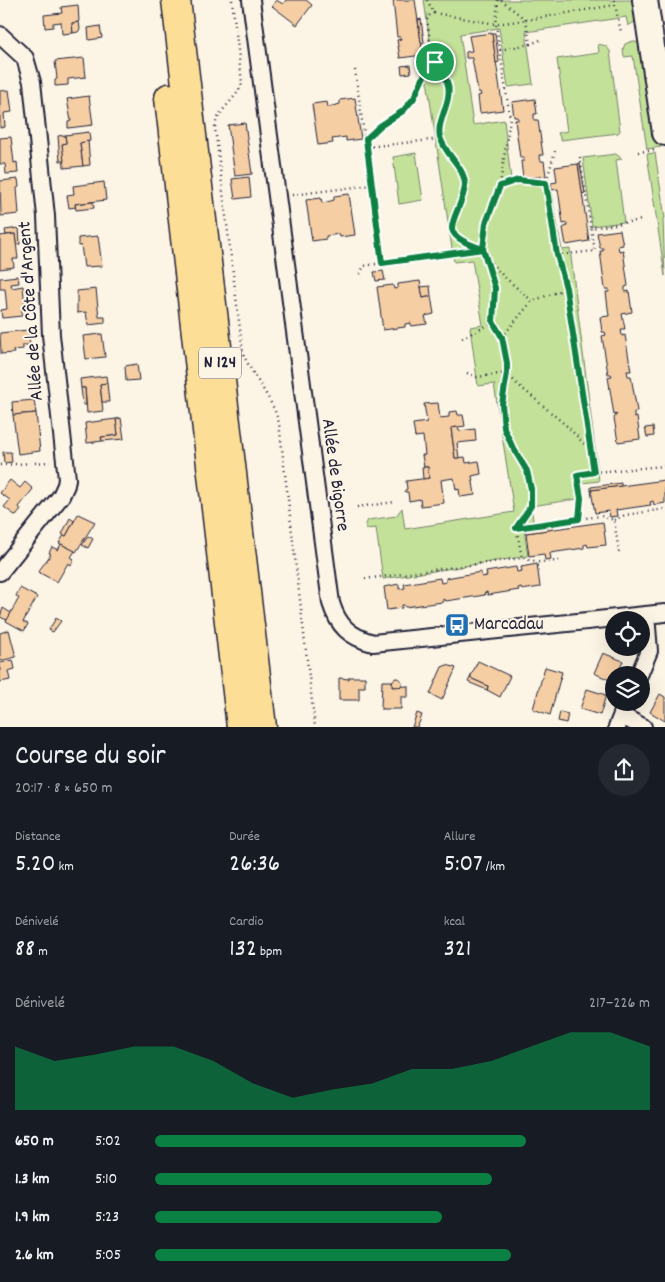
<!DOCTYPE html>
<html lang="fr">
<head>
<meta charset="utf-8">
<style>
	:root { --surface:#171b24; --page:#242831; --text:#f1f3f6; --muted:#9ea1a6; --accent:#0b8043 }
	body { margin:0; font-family:Dekko,sans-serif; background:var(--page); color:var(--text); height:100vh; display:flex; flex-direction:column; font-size:19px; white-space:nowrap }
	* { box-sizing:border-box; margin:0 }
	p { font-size:16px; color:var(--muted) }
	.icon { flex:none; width:28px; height:28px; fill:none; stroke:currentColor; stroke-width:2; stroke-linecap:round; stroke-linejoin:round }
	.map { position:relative; height:727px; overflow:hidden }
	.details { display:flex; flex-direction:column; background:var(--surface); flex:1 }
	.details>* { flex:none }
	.fabs { position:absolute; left:605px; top:611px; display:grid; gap:10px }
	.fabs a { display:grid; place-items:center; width:45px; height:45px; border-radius:50%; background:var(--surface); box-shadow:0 5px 20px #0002; font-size:25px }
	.pin { position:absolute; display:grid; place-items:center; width:42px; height:42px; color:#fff; margin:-21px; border:2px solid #fff; border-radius:50%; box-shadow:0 1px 5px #0007 }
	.round { display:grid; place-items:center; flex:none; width:52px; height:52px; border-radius:26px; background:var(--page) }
	.summary { display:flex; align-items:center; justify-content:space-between; height:85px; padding:0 15px }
	h1 { font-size:28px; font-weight:600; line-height:38px }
	.metrics { display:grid; grid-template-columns:repeat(3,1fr); gap:8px; height:85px; padding:5px 15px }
	.metrics div { display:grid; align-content:center }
	.metrics b { font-size:25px; font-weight:600 }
	.metrics small { font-size:14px; font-weight:400 }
	.metrics p { font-size:14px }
	.chart { height:140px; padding:10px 15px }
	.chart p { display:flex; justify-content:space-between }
	.chart svg { width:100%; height:90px; margin-top:5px; fill:var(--accent); opacity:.7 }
	ul { padding:0 15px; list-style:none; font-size:16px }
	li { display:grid; grid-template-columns:80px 60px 1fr; align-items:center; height:38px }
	li i { height:12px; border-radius:6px; background:var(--accent) }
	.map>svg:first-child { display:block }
	.green { fill:#c4e199; stroke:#73826a }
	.building { fill:#f5cea4; stroke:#22223b }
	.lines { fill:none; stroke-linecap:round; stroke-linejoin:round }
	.street-casing { stroke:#22223b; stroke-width:20 }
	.secondary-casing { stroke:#22223b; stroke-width:28 }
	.highway-casing { stroke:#22223b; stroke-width:31 }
	.path { stroke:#22223b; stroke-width:2.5; stroke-dasharray:1 4; stroke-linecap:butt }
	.street { stroke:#fcf5e5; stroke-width:16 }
	.secondary { stroke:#fcf5e5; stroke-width:24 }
	.highway { stroke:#fcde96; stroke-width:28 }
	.route-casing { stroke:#fff; stroke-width:10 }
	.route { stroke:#0b8043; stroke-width:6 }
	.labels { text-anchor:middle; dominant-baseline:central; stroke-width:4; stroke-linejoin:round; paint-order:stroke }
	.shield { fill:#fcf5e5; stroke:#63616e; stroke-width:1 }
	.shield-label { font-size:18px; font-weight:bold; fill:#22223b }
	.street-label { font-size:19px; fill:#22223b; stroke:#fcf5e5 }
	.poi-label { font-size:19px; fill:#22223b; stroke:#fcf5e5; text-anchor:start }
</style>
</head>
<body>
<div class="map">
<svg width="665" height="727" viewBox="0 0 665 727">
	<rect width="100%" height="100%" fill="#fcf5e5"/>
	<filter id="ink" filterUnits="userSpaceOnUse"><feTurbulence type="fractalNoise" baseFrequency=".02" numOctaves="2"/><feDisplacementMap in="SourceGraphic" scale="10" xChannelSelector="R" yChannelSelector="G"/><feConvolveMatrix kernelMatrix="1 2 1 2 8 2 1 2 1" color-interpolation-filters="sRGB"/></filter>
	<g filter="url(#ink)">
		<g class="green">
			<path d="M424 0H640L639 19 628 26 626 17 526 32 533 84 508 87 499 28 460 34 473 125 504 120 511 180H540L551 192 562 250 570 249 599 481 582 483 584 498 531 506 534 527 524 529 528 556 383 579 376 528 366 529V524L368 520 396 516 402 508 405 529 514 512 494 384 478 386 470 327 483 325 472 260 454 262 424 60 432 58Z"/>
			<path d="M633 41 640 44 647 54 661 147 647 149 633 56 624 57 623 49 625 44Z"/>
			<path d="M598 44 606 46 610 51 620 131 618 133 561 140 558 133 567 131 557 59 599 53Z"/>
			<path d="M416 153 423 200 399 204 393 157Z"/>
			<path d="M655 153 665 218 663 219 665 276 647 154Z"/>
			<path d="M616 154 622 159 616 160 624 222 592 226 583 158Z"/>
		</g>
		<g class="building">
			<path d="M276 0 283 4 286 0H306L312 5 297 25 272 6Z"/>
			<path d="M393 0H415L423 55 400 58 397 40 401 39 400 37H397Z"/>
			<path d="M78 5 79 22 72 23 73 33 62 34 61 22 53 23V27L45 28 44 15 62 13 61 7Z"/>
			<path d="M421 19 424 42 421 43 418 20Z"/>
			<path d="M79 22 80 29 78 32 73 33 72 23Z"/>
			<path d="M100 26 102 38 89 40 88 28Z"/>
			<path d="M492 33 503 110 480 113 478 96 481 95 480 92H478L472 58H466V52L472 51 469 36Z"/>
			<path d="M492 33H495L499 62 496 63Z"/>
			<path d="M84 58 86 77 68 79V85L55 86V80L57 79 55 61Z"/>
			<path d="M410 65 411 73 402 74 401 66Z"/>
			<path d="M9 90 12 112 4 113 5 127 0 128V91Z"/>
			<path d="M89 96 93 125 68 128V122L71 121 67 99Z"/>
			<path d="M355 98 361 139 346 141V137L332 139 333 143 318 145 312 104 327 102 328 107 340 104V100Z"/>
			<path d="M535 99 537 114H534V120H538L543 155H539L541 161H544L546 176 523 179 521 161H524V158H520L515 120H518V117H514L512 102Z"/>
			<path d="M245 123 252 174 235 176 228 125Z"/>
			<path d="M89 132 90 141 80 143 83 166 64 168 62 144 66 143 65 135Z"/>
			<path d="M65 135 66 143 62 144 64 161H60L58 136Z"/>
			<path d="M11 137 14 163 17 162 18 173 6 174 5 164H0V138Z"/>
			<path d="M88 141 90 165 83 166 80 143Z"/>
			<path d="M580 163 585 193 582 194 578 164Z"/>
			<path d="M578 164 589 241 566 245 563 228 567 226V223L563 224 558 189 552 190 551 183 557 182 555 167Z"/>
			<path d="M249 177 251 197 235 199 232 179Z"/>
			<path d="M18 179 19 187 17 188 19 214 1 216 0 181Z"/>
			<path d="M104 182 106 200 75 204 76 207 69 208 67 195 74 194 73 186Z"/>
			<path d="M349 194 355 235 340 237 339 234 326 236V239L312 241 306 200 321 198 322 203 327 202 334 200V196Z"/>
			<path d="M93 202 94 208 76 210 75 204Z"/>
			<path d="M19 228 20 244H16L15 234 6 235 5 230Z"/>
			<path d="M620 230 623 245 618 246 619 251 623 250 628 286 625 287V292L629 291 632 312 622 314 625 329H621L622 336 625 335 631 371H627L628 376H631L637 411 634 412V418L637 417 640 439 618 442 614 418 617 414 614 415 608 377 612 376 611 374H608L602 336 606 335 605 332H602L600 317 609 316 606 292H609V289H605L600 251H603V248H600L597 233Z"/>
			<path d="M15 234 18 259H13L14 267 0 269V236Z"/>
			<path d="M98 236 102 266 84 267 81 245 78 246V238Z"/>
			<path d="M383 271 385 280 376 281 374 272Z"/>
			<path d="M18 276 19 283 11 284 12 288 23 286 25 307 22 308V316L2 318 1 310 7 309 5 289H0V278Z"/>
			<path d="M420 281 423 298 431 296 434 314 425 316 427 324 411 326V323L405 324V327L383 330 377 287 393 285 394 289 398 288V284Z"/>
			<path d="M430 286 431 296 423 298 421 287Z"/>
			<path d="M96 289 99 317H105V323L88 325 86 312 77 313V291Z"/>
			<path d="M28 330 30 345H23V349L13 350 14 353 1 354 0 333Z"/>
			<path d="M102 334 105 357 86 359 83 336Z"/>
			<path d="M137 364 139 380 126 381 125 366Z"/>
			<path d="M106 376 107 383 100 384 103 411 87 413 85 388H81L80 379Z"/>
			<path d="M107 383 109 402H102L100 384Z"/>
			<path d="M81 388H85L86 405H83Z"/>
			<path d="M34 400 36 413 13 415 12 402Z"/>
			<path d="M438 403 440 418 449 417V412L457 411 458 415H463L465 426 451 428 455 458 465 457 466 463 479 461 481 474 472 476 475 495 460 497 459 489 456 490 454 478 441 480 444 503 421 506 420 499 409 501 408 492H405V490L407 489 406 481 429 478 428 467H424L422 455H425L423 436 415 437 413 424 427 422 424 404Z"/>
			<path d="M36 413 40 451 18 454 13 415Z"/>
			<path d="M121 418 124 439 102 441 101 437 118 435 116 419Z"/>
			<path d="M116 419 118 435 101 437 102 441 87 443 85 423Z"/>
			<path d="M458 427 459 431 475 429 476 441 457 443 459 458H455L451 428Z"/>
			<path d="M653 427 654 436 647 437 645 428Z"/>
			<path d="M3 452H11L12 462 4 463Z"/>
			<path d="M422 467H428L429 478 423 479Z"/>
			<path d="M10 480 20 488 25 482 33 489 19 507 21 510 16 516 4 507 10 500 0 493Z"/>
			<path d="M665 480V503L654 505 653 501 650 502 651 505 616 510 617 516 610 517 609 511 595 513 591 490Z"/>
			<path d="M621 483V486L591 490V487Z"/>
			<path d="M78 514 95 522 76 552 59 543 64 535 66 536Z"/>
			<path d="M70 518 74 521 66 536 62 534Z"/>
			<path d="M603 522 606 545 588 547 587 544 584 545V548L550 553 551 559 545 560 544 554 529 556 526 533Z"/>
			<path d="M554 526 555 529 526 533 525 530Z"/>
			<path d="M88 536 93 539 88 548 82 545Z"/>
			<path d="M61 544 75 551 71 557 74 559 71 565 68 563 57 582 38 572 51 554 49 553 52 547 58 550Z"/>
			<path d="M537 564 540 587 522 590 521 587 518 588 519 590 488 595 487 592 484 593 485 595 446 601 443 599V602L405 607 404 605H402V608L387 610 384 587 399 584V589L405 588 404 584 440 578 441 583 446 582V578L481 572 482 577 487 576 486 572 516 567 517 572 522 571 521 567Z"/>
			<path d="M20 588 37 597 23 622 28 624 24 631 6 621 19 598 16 596Z"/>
			<path d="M3 608 11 613 7 620 0 617Z"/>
			<path d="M56 618 61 621 53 632 49 630Z"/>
			<path d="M9 630 16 657 0 661V633Z"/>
			<path d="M603 653 623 661 617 675H614V682L594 673Z"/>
			<path d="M13 660 15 669 8 671 10 680 0 682V663Z"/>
			<path d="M478 661 510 676 500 697 487 690 488 686 470 678Z"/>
			<path d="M447 665 456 668 442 700 430 694 442 667Z"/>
			<path d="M545 667 562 672 550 715 533 709Z"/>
			<path d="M349 677H365V687H359V700H339V678L349 679Z"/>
			<path d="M470 678 488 686 487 690 468 682Z"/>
			<circle cx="397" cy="683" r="5"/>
			<path d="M382 681H392V687L408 686V697H401V709H381Z"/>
			<path d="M587 689 606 695 600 715 580 709Z"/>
			<path d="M660 694 665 697V721L650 712Z"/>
			<path d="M560 712 568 714 566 723 558 721Z"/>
			<path d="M417 713 422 715 420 721 417 727H412Z"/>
		</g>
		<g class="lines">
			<defs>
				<g id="street">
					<path d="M251 0 331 603C338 626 350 637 373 643L665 613"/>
					<path d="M0 35 25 58 32 82 46 216 51 335 67 479 66 485 61 496 0 572"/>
					<path d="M639 675 649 651 646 615"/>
					<path d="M622 716 643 727"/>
					<path d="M617 727 627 702"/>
				</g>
				<path id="secondary" d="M645 0 665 133"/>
				<g id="highway">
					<path d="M176 0 262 727"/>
					<path d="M169 98 241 727"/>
				</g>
			</defs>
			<use href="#street" class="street-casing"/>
			<use href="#secondary" class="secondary-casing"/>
			<use href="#highway" class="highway-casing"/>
			<g class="path">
				<path d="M232 0 242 83C237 100 216 110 215 128L243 353C253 378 272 397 279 423L315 727"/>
				<path d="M427 0 434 13H431L427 19 432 57 448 84 447 107 441 127V139L464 178V196L453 222 452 230 461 239 483 249 495 288 493 323 502 337 507 363V373L502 404 504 428 512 446 527 471 531 489V506L516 527 522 558"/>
				<path d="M498 0 496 24 510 118 500 185"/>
				<path d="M501 0 526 20"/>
				<path d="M614 0 621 32"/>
				<path d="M434 13 496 24 526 20"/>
				<path d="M540 40 530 44 526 20 615 5"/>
				<path d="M500 50 530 44"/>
				<path d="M355 70 382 263 482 249"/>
				<path d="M366 139 380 126 403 111 413 99 424 76 435 62"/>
				<path d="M367 147 440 139"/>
				<path d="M555 151 546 183 557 255 566 288 594 472 577 475 581 498 579 519"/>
				<path d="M638 152 656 150"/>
				<path d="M580 157 591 228"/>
				<path d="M292 195 371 185"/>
				<path d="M557 255 595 251 591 228 642 220"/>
				<path d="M360 274 364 266 382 263"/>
				<path d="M532 301C518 288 489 267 484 250 478 234 494 201 500 185L519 180 545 183"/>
				<path d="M502 337 532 301 566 289"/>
				<path d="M462 338 493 323"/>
				<path d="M467 373 477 377 507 373 516 383 568 427 591 451"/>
				<path d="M0 465 50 462"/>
				<path d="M594 472 665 466"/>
				<path d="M357 507 395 502"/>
				<path d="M614 520 625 515 665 509"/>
				<path d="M517 527 601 516 614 520 619 552"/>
				<path d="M365 579 522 558 539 562 561 561"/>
			</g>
			<use href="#street" class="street"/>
			<use href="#secondary" class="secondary"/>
			<use href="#highway" class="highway"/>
		</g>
	</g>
	<g class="lines" filter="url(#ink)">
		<defs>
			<path id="route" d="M435 62 424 76 414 98 403 111 380 126 366 139 382 263 483 249 495 288 493 322 502 337 507 363V373L502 404 504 428 512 446 527 471 531 489V506L516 528 579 519 581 498 577 475 594 472 566 288 557 255 546 183 518 180 500 186 486 223 483 249C474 246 454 240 452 229 451 218 465 200 465 184 464 166 445 155 440 137 436 121 452 103 448 85 446 75 439 70 435 62"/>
		</defs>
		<use href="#route" class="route-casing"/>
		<use href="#route" class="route"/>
	</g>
	<defs>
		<symbol id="bus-square" viewBox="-11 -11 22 22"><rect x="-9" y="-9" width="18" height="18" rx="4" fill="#1f6fb2" stroke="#fcf5e5"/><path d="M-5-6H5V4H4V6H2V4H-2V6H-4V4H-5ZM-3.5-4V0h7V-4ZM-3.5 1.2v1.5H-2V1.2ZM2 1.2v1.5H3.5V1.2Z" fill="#fff"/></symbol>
	</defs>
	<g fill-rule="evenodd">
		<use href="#bus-square" x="443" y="611" width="28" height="28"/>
	</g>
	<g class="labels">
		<rect class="shield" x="199" y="347.5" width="42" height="31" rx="4"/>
		<g class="shield-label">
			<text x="220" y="363">N 124</text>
		</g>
		<g class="street-label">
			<text transform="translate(32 311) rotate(-94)">Allée de la Côte d'Argent</text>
			<text transform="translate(334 475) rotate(82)">Allée de Bigorre</text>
		</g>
		<g class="poi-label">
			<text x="474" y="625">Marcadau</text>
		</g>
	</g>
</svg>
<div class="fabs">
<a><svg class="icon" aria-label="locate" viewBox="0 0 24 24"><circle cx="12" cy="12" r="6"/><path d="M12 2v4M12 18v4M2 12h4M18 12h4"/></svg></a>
<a><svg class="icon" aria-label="layers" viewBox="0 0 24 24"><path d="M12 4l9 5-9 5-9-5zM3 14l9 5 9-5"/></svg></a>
</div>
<div class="pin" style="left:435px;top:62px;background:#1e9e55"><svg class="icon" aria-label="arrive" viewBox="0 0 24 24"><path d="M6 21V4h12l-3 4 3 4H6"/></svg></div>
</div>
<section class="details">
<div class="summary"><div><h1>Course du soir</h1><p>20:17 · 8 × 650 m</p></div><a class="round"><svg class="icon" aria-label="share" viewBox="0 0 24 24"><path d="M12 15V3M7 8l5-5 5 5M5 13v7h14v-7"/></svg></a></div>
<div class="metrics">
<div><p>Distance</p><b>5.20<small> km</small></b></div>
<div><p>Durée</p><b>26:36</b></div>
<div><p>Allure</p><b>5:07<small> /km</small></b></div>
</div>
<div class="metrics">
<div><p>Dénivelé</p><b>88<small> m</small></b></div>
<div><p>Cardio</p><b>132<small> bpm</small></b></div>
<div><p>kcal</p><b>321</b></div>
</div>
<div class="chart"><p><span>Dénivelé</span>217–226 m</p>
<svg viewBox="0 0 160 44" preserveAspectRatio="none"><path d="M0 44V13L10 20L20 17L30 13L40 13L50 20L60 31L70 38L80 34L90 31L100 24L110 24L120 20L130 13L140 6L150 6L160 13V44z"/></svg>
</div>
<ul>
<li><b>650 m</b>5:02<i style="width:75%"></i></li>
<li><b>1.3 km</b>5:10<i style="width:68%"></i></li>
<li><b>1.9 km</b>5:23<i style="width:58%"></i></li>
<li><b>2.6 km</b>5:05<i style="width:72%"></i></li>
</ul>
</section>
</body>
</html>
